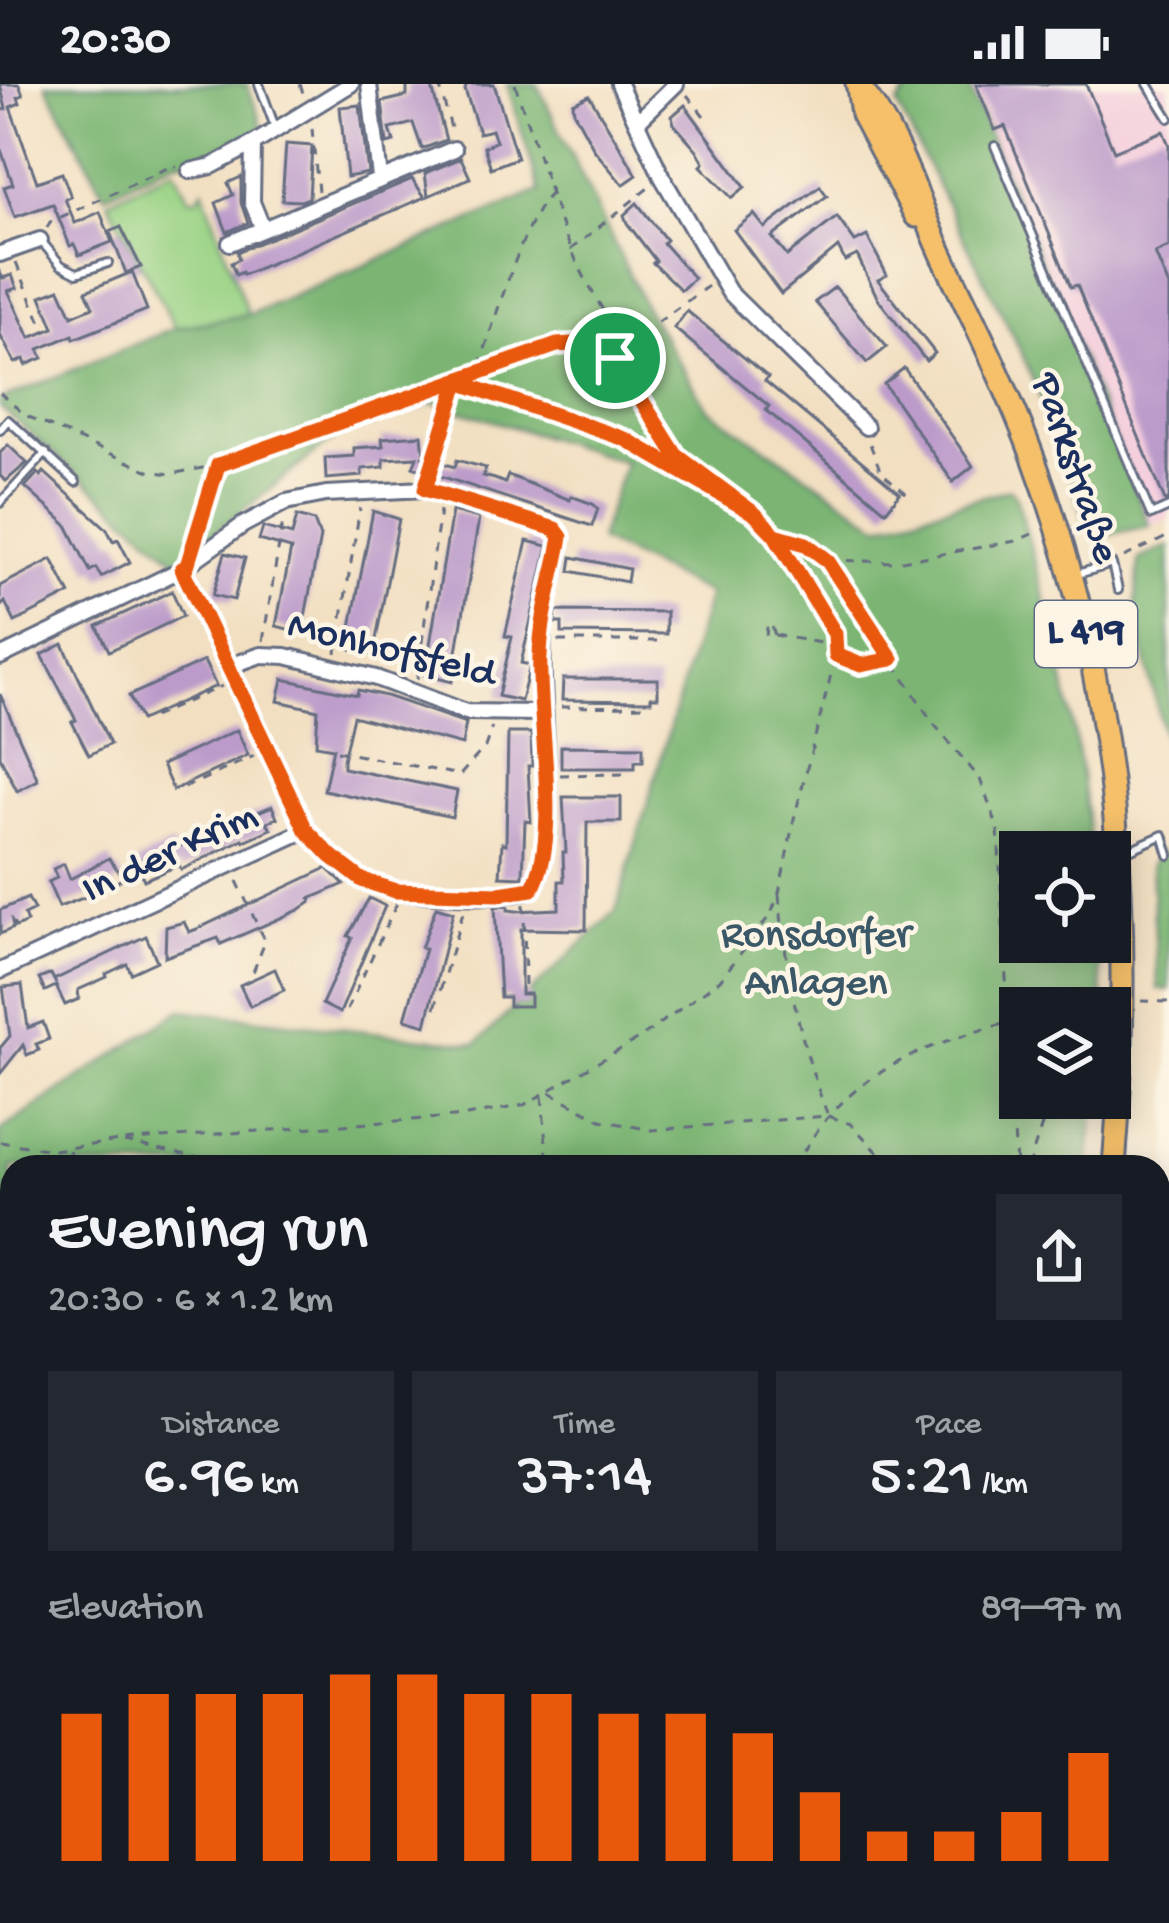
<!DOCTYPE html>
<html lang="en">
<head>
<meta charset="utf-8">
<style>
	:root { --surface:#171b24; --page:#242831; --text:#f1f3f6; --muted:#9ea1a6; --accent:#ea580c }
	body { margin:0; font-family:"Gochi Hand",sans-serif; background:var(--page); color:var(--text); height:100vh; display:flex; flex-direction:column; font-size:45px; white-space:nowrap }
	* { box-sizing:border-box; margin:0 }
	p { font-size:39px; color:var(--muted) }
	.icon { flex:none; width:66px; height:66px; fill:none; stroke:currentColor; stroke-width:2; stroke-linecap:round; stroke-linejoin:round }
	.map { position:relative; flex:1; overflow:hidden }
	.side { position:absolute; left:0px; top:1071px; width:1170px; height:768px; display:flex; flex-direction:column; background:var(--surface); border-radius:36px 36px 0 0; box-shadow:0 6px 30px #0003 }
	.side>* { flex:none }
	.buttons { position:absolute; left:999px; top:747px; display:grid; gap:24px }
	.buttons a { display:grid; place-items:center; width:132px; height:132px; border-radius:0px; background:var(--surface); box-shadow:0 6px 30px #0003; font-size:60px }
	.pin { position:absolute; display:grid; place-items:center; width:102px; height:102px; color:#fff; margin:-51px; border:6px solid #fff; border-radius:50%; box-shadow:0 3px 12px #0007 }
	.round { display:grid; place-items:center; flex:none; width:126px; height:126px; border-radius:0px; background:var(--page) }
	.overview { display:flex; align-items:center; justify-content:space-between; height:204px; padding:0 48px }
	h1 { font-size:66px; font-weight:600; line-height:90px }
	.stats { display:grid; grid-template-columns:repeat(3,1fr); gap:18px; height:204px; padding:12px 48px }
	.stats div { display:grid; align-content:center; border-radius:0px; background:var(--page); text-align:center }
	.stats b { font-size:60px; font-weight:600 }
	.stats small { font-size:33px; font-weight:400 }
	.stats p { font-size:33px }
	.chart { height:336px; padding:24px 48px }
	.chart p { display:flex; justify-content:space-between }
	.chart svg { width:100%; height:216px; margin-top:12px; stroke:var(--accent); stroke-width:6 }
	.status { display:flex; justify-content:space-between; align-items:center; height:84px; padding:0 60px; background:var(--surface); direction:ltr }
	.status svg { height:33px; fill:currentColor }
	.map>svg:first-child { display:block }
	.built { fill:#f4cfdd }
	.green { fill:#9bd386; stroke:#5b8172; stroke-width:3 }
	.forest { fill:#7cb573; stroke:#4c7268; stroke-width:3 }
	.building { fill:#bc9bca }
	.lines { fill:none; stroke-linecap:round; stroke-linejoin:round }
	.lane-casing { stroke:#666d81; stroke-width:12 }
	.street-casing { stroke:#666d81; stroke-width:20 }
	.primary-casing { stroke:#666d81; stroke-width:27 }
	.path { stroke:#666d81; stroke-width:3; stroke-dasharray:9 9; stroke-linecap:butt }
	.lane { stroke:#fff; stroke-width:6 }
	.street { stroke:#fff; stroke-width:14 }
	.primary { stroke:#f6c06b; stroke-width:21 }
	.route-casing { stroke:#fff; stroke-width:24 }
	.route { stroke:#ea580c; stroke-width:15 }
	.labels { text-anchor:middle; dominant-baseline:central; stroke-width:9; stroke-linejoin:round; paint-order:stroke }
	.shield { fill:#fcf5e5; stroke:#5e6a86; stroke-width:3 }
	.shield-label { font-size:39px; font-weight:bold; fill:#1b2f5e }
	.street-label { font-size:42px; fill:#1b2f5e; stroke:#fcf5e5 }
	.park-label { font-size:42px; fill:#3b5868; stroke:#fcf5e5 }
</style>
</head>
<body>
<div class="status"><b>20:30</b><svg viewBox="0 0 49 12"><path d="M0 12V9h3v3zM5 12V6h3v6zM10 12V3h3v9zM15 12V0h3v12zM26 1h20v11H26zM47 4h2v5h-2z"/></svg></div>
<div class="map">
<svg width="1169" height="1839" viewBox="0 0 1169 1839">
	<rect width="100%" height="100%" fill="#fcf5e5"/>
	<filter id="ink" filterUnits="userSpaceOnUse"><feTurbulence type="fractalNoise" baseFrequency=".00833" numOctaves="2"/><feDisplacementMap in="SourceGraphic" scale="24" xChannelSelector="R" yChannelSelector="G"/><feConvolveMatrix kernelMatrix="1 2 1 2 8 2 1 2 1" color-interpolation-filters="sRGB"/></filter>
	<filter id="wash" filterUnits="userSpaceOnUse"><feTurbulence type="fractalNoise" baseFrequency=".004" numOctaves="4" result="noise"/><feDisplacementMap in="SourceGraphic" scale="48" xChannelSelector="R" yChannelSelector="G"/><feGaussianBlur stdDeviation="2.7" result="paint"/><feColorMatrix in="noise" values="0 0 0 0 0 0 0 0 0 0 0 0 0 0 0 0 0 1.4 0 .05"/><feComposite in="paint" operator="in"/></filter>
	<g filter="url(#wash)">
		<rect width="100%" height="100%" fill="#f2dfc1"/>
		<path class="built" d="M969 0H1169V434L1150 442Z"/>
		<g class="green">
			<path d="M174 85 188 113 196 115 203 105 248 231 175 244 108 117Z"/>
			<path d="M1169 1543V1779L1158 1766V1553Z"/>
		</g>
		<g class="forest">
			<path d="M46 0H247L264 46 209 77 177 76 105 111Z"/>
			<path d="M507 0H537L646 225 708 325 880 441 1010 405 1016 413C1052 530 1079 646 1091 768H1020V858H1096L1104 919 1103 924H1020V1014H1095L1088 1083H12V1366L0 1368V1047L181 926 476 960 616 827 709 510 599 456 625 378 433 318 338 351 178 478 0 323V316L175 244 248 231 540 107Z"/>
			<path d="M914 0H968L1150 442 1096 453 1086 439 1057 354 1022 270 897 21Z"/>
			<path d="M1169 462V674L1135 530 1139 475Z"/>
			<path d="M1169 763V906L1158 905 1151 780Z"/>
			<path d="M1158 1269 1162 1270 1158 1338 1169 1343V1543L1158 1553Z"/>
			<path d="M12 1526V1762L0 1757V1546Z"/>
			<path d="M1158 1766C1169 1789 1169 1814 1159 1839H1123L1118 1827H1158Z"/>
			<path d="M37 1827H526L522 1839H36Z"/>
		</g>
		<g id="blocks">
			<g class="building">
				<path d="M0 0H19L23 11 18 13 20 19 10 23 37 98 62 89 71 113 65 115 75 139 100 128 112 158 79 171 74 160 70 162 53 120 15 133 4 103 13 100 0 63V27L6 25Z"/>
				<path d="M407 0H431L446 56 422 65 413 39 390 45 394 58 387 60 382 18 407 12Z"/>
				<path d="M467 0H494L517 74 491 84 484 63 496 57 492 46 479 49 465 6Z"/>
				<path d="M976 0H1086L1114 67 1163 47 1169 61V163L1155 169 1169 203V416L1165 417 1077 201 1071 203 1005 42 995 46Z"/>
				<path d="M589 11 637 91 623 101 595 67 574 28 573 19Z"/>
				<path d="M360 21 368 89 347 93 340 23Z"/>
				<path d="M685 21 745 103 732 114 701 82 704 79 697 66 674 40 672 32Z"/>
				<path d="M286 60 312 62 309 114 301 117 282 116Z"/>
				<path d="M461 74 470 94 428 112 425 89Z"/>
				<path d="M241 93V119L248 139 227 148 216 119 233 111 228 99Z"/>
				<path d="M412 95 425 113 243 191 242 188 236 191 231 179 239 175 237 168Z"/>
				<path d="M820 102 827 112 772 153 787 172 837 133 855 158 867 152 887 191 878 196 935 269 926 277 878 215 857 171 845 177 838 163 781 210 734 146 754 130 765 144Z"/>
				<path d="M637 119 666 156 663 159 694 194 681 206 653 179 656 177 627 139 624 131Z"/>
				<path d="M121 143 141 183 126 189 110 148Z"/>
				<path d="M132 188 147 226 74 255 73 251 39 265 43 274 26 281 24 275 15 279 0 251V189L3 194 12 191 17 204 8 207 30 254 54 244 41 212 60 205 72 232 93 223 86 207Z"/>
				<path d="M835 203 887 263 867 279 815 218Z"/>
				<path d="M687 227 768 293 765 297 900 409 886 427 766 326 769 322 674 244Z"/>
				<path d="M904 284 973 382 953 398 884 300Z"/>
				<path d="M422 351 424 372H421L455 383 457 376 486 384 483 392 495 395 505 399 508 391 570 416 571 412 593 420 598 425 592 442 413 383 417 373 384 375V383L362 385V392L326 395 325 374 354 372V364L383 362 382 354Z"/>
				<path d="M8 361 27 379 6 397 0 392V369Z"/>
				<path d="M44 388 107 445 113 457 118 455 130 478 101 493 96 484 90 487 67 441 25 403 38 389 41 392Z"/>
				<path d="M373 427 399 435 373 571 347 564Z"/>
				<path d="M452 427 479 434 452 598 425 591Z"/>
				<path d="M297 432 314 437 320 453 302 549 276 542 291 465 259 456 263 443 292 451Z"/>
				<path d="M527 457 548 462 521 579 530 581 521 617 498 612 512 553 505 552Z"/>
				<path d="M225 469 245 474 234 516 213 511Z"/>
				<path d="M572 473 629 485 627 498 570 487Z"/>
				<path d="M52 475 70 510 15 538 5 518 0 523V502Z"/>
				<path d="M172 507 183 532 109 567 97 542Z"/>
				<path d="M556 527 666 528V550L562 549V539H555Z"/>
				<path d="M63 560 110 660 89 671 72 638 76 636 42 571Z"/>
				<path d="M204 577 216 602 141 636 129 612Z"/>
				<path d="M283 595 357 611 358 606 386 612 466 639 462 661 353 632 343 676V684L457 707 452 733 324 706 333 664 316 661 318 626 278 617Z"/>
				<path d="M563 595H658V613H651V617L562 616Z"/>
				<path d="M0 610 38 696 17 707 0 673Z"/>
				<path d="M237 646 248 671 173 706 162 681Z"/>
				<path d="M508 649H531L532 682H528L531 738 525 737 523 793 500 792 502 759 506 760Z"/>
				<path d="M561 662 643 663V677H635V684H561Z"/>
				<path d="M563 713H621V738H587L586 846 521 845V910H530V922H509V913H500L495 823 508 821V826L516 827 559 825V797H564L563 768H566Z"/>
				<path d="M272 722 277 734 267 738 271 745 244 757 243 755 181 786 179 781 144 796 136 778 171 760 173 765Z"/>
				<path d="M109 774 123 794 107 805 59 823 48 798 57 794 53 785 64 780 70 795Z"/>
				<path d="M327 784 344 800 310 815 311 818 299 826 221 860 218 854 165 873 166 843 184 838 189 848 197 845Z"/>
				<path d="M28 814 34 826 24 831 27 838 16 843 12 838 13 844 0 850V826Z"/>
				<path d="M369 814 385 822 340 929 322 920 352 854 348 852Z"/>
				<path d="M436 823 453 828 426 941 405 935 425 865 421 864Z"/>
				<path d="M146 852 157 877 131 889 127 880 106 890 107 893 78 906 79 915 65 921 56 902 45 907 39 895 51 890 56 900 54 896Z"/>
				<path d="M275 885 284 906 250 922 240 901Z"/>
				<path d="M22 901 28 944 43 938 49 955 36 960 39 966 27 971 23 961 0 990V964L10 952 3 903Z"/>
				<path d="M909 1827 938 1839H893L864 1828Z"/>
			</g>
		</g>
	</g>
	<g filter="url(#ink)">
		<use href="#blocks" fill-opacity="0" stroke="#666d81" stroke-width="3"/>
		<g class="lines">
			<defs>
				<g id="lane">
					<path d="M259 0 275 43"/>
					<path d="M1148 0 1169 34"/>
					<path d="M995 62 1151 431 1169 423"/>
					<path d="M42 158 61 181 77 189 108 179"/>
					<path d="M0 346 8 336 76 398"/>
					<path d="M0 419 46 369"/>
					<path d="M1074 491 1112 480 1118 506"/>
					<path d="M1125 768 1163 751 1169 771"/>
					<path d="M1169 1134V1200"/>
					<path d="M1158 1253 1169 1254"/>
					<path d="M1168 1360 1169 1355"/>
					<path d="M0 1385 12 1456"/>
				</g>
				<g id="street">
					<path d="M369 0 380 94"/>
					<path d="M619 0 662 93 729 208 866 343"/>
					<path d="M637 38 676 0"/>
					<path d="M190 87 212 82 253 60"/>
					<path d="M263 145 252 118 253 60 351 0"/>
					<path d="M230 159 454 65"/>
					<path d="M0 170 40 156"/>
					<path d="M0 573 182 485 243 441 286 418 326 410 425 405 555 445C569 461 548 504 545 525 534 598 564 749 533 805 496 818 398 813 363 796 341 785 323 763 306 746L182 485"/>
					<path d="M227 583 261 571 286 572 376 594 466 628 542 629"/>
					<path d="M0 887 306 746"/>
					<path d="M0 1359 12 1357"/>
					<path d="M990 1827 1022 1839"/>
					<path d="M721 1839 726 1827"/>
				</g>
				<g id="primary">
					<path d="M857 0C905 59 914 111 945 177 977 243 1009 308 1034 376 1121 611 1134 836 1114 1083"/>
					<path d="M858 3 862 30 916 132"/>
					<path d="M1071 1827 1073 1839"/>
					<path d="M1100 1827 1103 1839"/>
				</g>
			</defs>
			<use href="#lane" class="lane-casing"/>
			<use href="#street" class="street-casing"/>
			<use href="#primary" class="primary-casing"/>
			<g class="path">
				<path d="M300 0 304 12"/>
				<path d="M439 0 451 44"/>
				<path d="M515 0 551 110"/>
				<path d="M687 11 704 32"/>
				<path d="M312 45 318 107"/>
				<path d="M47 144 50 138 172 82 177 83"/>
				<path d="M570 166 652 101"/>
				<path d="M16 179 45 248"/>
				<path d="M616 273 625 262 708 202"/>
				<path d="M466 293 478 286C490 252 526 127 551 110 570 172 591 208 625 262"/>
				<path d="M460 298 625 355 741 422"/>
				<path d="M0 309 25 331 149 387 171 390 218 381 458 298"/>
				<path d="M870 360 881 388 907 410"/>
				<path d="M429 393 458 300"/>
				<path d="M777 452 807 460 827 476 933 639 980 695 998 744 1016 1083"/>
				<path d="M194 459 218 382"/>
				<path d="M1124 473 1169 452"/>
				<path d="M829 476 896 478 1016 457 1032 450"/>
				<path d="M772 543 775 551 766 552 767 544Z"/>
				<path d="M775 551 832 561"/>
				<path d="M263 557 283 437"/>
				<path d="M558 557H658"/>
				<path d="M336 569 360 424"/>
				<path d="M838 572 861 581 892 575"/>
				<path d="M417 595 440 426"/>
				<path d="M561 623 647 622"/>
				<path d="M153 633 222 602"/>
				<path d="M337 667 460 691 485 663 492 643"/>
				<path d="M560 691 631 690"/>
				<path d="M184 704 254 672"/>
				<path d="M237 797 265 858 253 888"/>
				<path d="M779 811C786 886 799 958 827 1029"/>
				<path d="M524 820 525 908"/>
				<path d="M1141 917 1169 918"/>
				<path d="M435 924 463 828"/>
				<path d="M347 926 397 819"/>
				<path d="M550 1008 601 1036 651 1046 828 1032 851 1040 892 1083"/>
				<path d="M542 1012 548 1083"/>
				<path d="M0 1058 53 1066 120 1057 467 1032 524 1021 640 954 720 896 771 830 779 809 794 735 836 571C834 536 783 455 755 430 731 408 695 394 675 369 651 341 633 281 602 264 588 256 572 257 557 261L459 298"/>
				<path d="M124 1058 246 1083"/>
				<path d="M69 1066 75 1083"/>
				<path d="M795 1083C842 990 924 959 1020 936"/>
				<path d="M1028 1083 1051 1014"/>
				<path d="M0 1098 12 1097"/>
				<path d="M0 1303 12 1297"/>
				<path d="M1158 1523 1167 1368"/>
				<path d="M0 1666 12 1661"/>
				<path d="M0 1693 12 1694"/>
				<path d="M1158 1734 1167 1743"/>
				<path d="M1042 1827 1044 1839"/>
			</g>
			<use href="#lane" class="lane"/>
			<use href="#street" class="street"/>
			<use href="#primary" class="primary"/>
		</g>
	</g>
	<g class="lines" filter="url(#ink)">
		<defs>
			<path id="route" d="M615 274 587 259 557 261 218 381 187 482 182 485 306 746 331 772 362 796 396 807 499 810 532 805C562 753 537 633 540 572 541 531 554 493 561 453L555 445 425 405 458 298 625 355 755 430 775 451 835 550 836 571 861 581 892 575 827 476 806 460 775 451 755 430 676 371 615 274"/>
		</defs>
		<use href="#route" class="route-casing"/>
		<use href="#route" class="route"/>
	</g>
	<g class="labels">
		<rect class="shield" x="1035" y="517" width="102" height="66" rx="9"/>
		<g class="shield-label">
			<text x="1086" y="550">L 419</text>
		</g>
		<g class="street-label">
			<text transform="translate(1073 385) rotate(71)">Parkstraße</text>
			<text transform="translate(391 568) rotate(14)">Monhofsfeld</text>
			<text transform="translate(171 771) rotate(-25)">In der Krim</text>
		</g>
		<g class="park-label">
			<text x="816" y="853">Ronsdorfer<tspan x="816" dy="48">Anlagen</tspan></text>
		</g>
	</g>
</svg>
<div class="buttons">
<a><svg class="icon" aria-label="locate" viewBox="0 0 24 24"><circle cx="12" cy="12" r="6"/><path d="M12 2v4M12 18v4M2 12h4M18 12h4"/></svg></a>
<a><svg class="icon" aria-label="layers" viewBox="0 0 24 24"><path d="M12 4l9 5-9 5-9-5zM3 14l9 5 9-5"/></svg></a>
</div>
<div class="pin" style="left:615px;top:274px;background:#1e9e55"><svg class="icon" aria-label="arrive" viewBox="0 0 24 24"><path d="M6 21V4h12l-3 4 3 4H6"/></svg></div>
<section class="side">
<div class="overview"><div><h1>Evening run</h1><p>20:30 · 6 × 1.2 km</p></div><a class="round"><svg class="icon" aria-label="share" viewBox="0 0 24 24"><path d="M12 15V3M7 8l5-5 5 5M5 13v7h14v-7"/></svg></a></div>
<div class="stats">
<div><p>Distance</p><b>6.96<small> km</small></b></div>
<div><p>Time</p><b>37:14</b></div>
<div><p>Pace</p><b>5:21<small> /km</small></b></div>
</div>
<div class="chart"><p><span>Elevation</span>89–97 m</p>
<svg viewBox="0 0 160 44" preserveAspectRatio="none"><path d="M5 44V14M15 44V10M25 44V10M35 44V10M45 44V6M55 44V6M65 44V10M75 44V10M85 44V14M95 44V14M105 44V18M115 44V30M125 44V38M135 44V38M145 44V34M155 44V22"/></svg>
</div>
</section>
</div>
</body>
</html>
